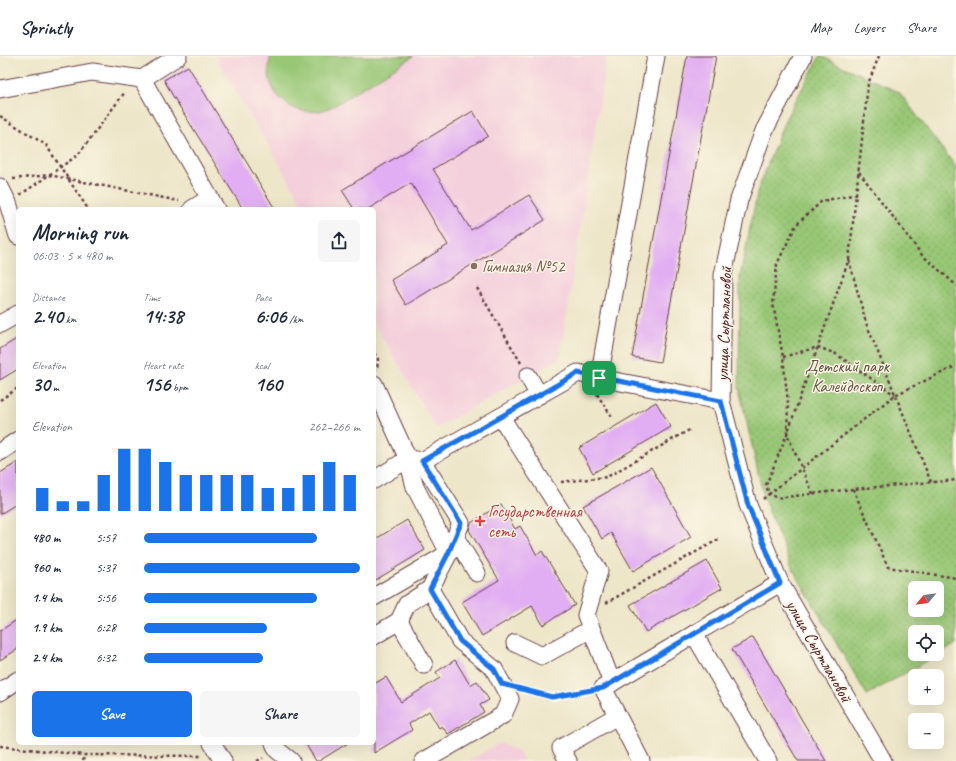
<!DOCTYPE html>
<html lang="en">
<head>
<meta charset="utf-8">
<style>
	:root { --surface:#fff; --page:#f6f6f7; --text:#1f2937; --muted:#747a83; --line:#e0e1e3; --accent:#1a73e8 }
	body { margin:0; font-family:Caveat,sans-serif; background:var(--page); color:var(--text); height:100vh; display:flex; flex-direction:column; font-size:15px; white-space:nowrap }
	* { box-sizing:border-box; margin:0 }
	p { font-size:13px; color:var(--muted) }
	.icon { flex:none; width:22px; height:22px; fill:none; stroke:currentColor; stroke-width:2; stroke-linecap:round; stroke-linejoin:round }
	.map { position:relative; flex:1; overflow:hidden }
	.sheet { position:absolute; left:16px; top:151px; width:360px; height:538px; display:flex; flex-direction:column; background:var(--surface); border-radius:6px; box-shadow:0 4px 16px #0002 }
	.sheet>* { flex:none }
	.needle { width:26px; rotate:241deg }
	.buttons { position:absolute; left:908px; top:525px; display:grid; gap:8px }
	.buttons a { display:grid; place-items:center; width:36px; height:36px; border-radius:6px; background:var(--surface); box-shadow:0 4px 16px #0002; font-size:20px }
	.pin { position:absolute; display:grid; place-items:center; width:34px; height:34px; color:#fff; margin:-17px; border-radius:8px; box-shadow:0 2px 6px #0006 }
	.round { display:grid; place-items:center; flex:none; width:42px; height:42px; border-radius:6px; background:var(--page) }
	.overview { display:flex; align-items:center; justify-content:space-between; height:68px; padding:0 16px }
	h1 { font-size:22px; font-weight:700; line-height:30px }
	.metrics { display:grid; grid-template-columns:repeat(3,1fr); gap:6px; height:68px; padding:4px 16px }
	.metrics div { display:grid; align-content:center }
	.metrics b { font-size:20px; font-weight:700 }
	.metrics small { font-size:11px; font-weight:400 }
	.metrics p { font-size:11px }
	.chart { height:112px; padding:8px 16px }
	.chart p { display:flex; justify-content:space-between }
	.chart svg { width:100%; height:72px; margin-top:4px; stroke:var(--accent); stroke-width:6 }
	.action { display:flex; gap:8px; margin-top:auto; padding:8px 16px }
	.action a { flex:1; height:46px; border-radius:6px; background:var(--accent); color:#fff; font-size:16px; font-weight:700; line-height:46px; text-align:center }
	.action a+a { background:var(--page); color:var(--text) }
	ul { padding:0 16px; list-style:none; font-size:13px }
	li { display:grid; grid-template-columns:64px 48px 1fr; align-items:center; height:30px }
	li i { height:10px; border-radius:5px; background:var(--accent) }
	header { display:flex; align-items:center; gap:24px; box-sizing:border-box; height:56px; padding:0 20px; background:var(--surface); border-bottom:1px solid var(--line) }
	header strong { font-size:19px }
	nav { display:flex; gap:22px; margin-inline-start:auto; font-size:14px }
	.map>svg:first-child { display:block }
	.built { fill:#f4cfdc }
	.park { fill:url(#park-dots); stroke:#717350; fill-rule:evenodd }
	.pitch { fill:#98c776; stroke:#717350 }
	.building { fill:#e1aef3 }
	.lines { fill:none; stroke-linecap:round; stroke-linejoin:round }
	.minor-casing { stroke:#623d43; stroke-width:19 }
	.path { stroke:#623d43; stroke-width:2.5; stroke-dasharray:3 3; stroke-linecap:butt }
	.minor { stroke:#fff; stroke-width:17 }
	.route-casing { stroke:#fff; stroke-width:8 }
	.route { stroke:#1a73e8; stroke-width:5 }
	.education-dot { fill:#8d6e63; stroke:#fcf5e5; stroke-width:1.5 }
	.health-dot { fill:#e0444e; stroke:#fcf5e5; stroke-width:1.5 }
	.labels { text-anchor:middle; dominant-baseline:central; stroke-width:3; stroke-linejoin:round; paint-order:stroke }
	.education-label { font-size:17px; fill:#785e54; stroke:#fcf5e5; text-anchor:start }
	.street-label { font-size:17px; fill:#4a1f2b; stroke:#fcf5e5 }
	.park-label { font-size:17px; fill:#615142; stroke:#fcf5e5 }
	.health-label { font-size:17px; fill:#be3a42; stroke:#fcf5e5; text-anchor:start }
</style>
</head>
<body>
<header>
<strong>Sprintly</strong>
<nav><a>Map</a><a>Layers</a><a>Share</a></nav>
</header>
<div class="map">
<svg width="956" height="705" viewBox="0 0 956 705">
	<defs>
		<pattern id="park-dots" width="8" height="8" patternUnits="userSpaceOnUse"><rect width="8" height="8" fill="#98c776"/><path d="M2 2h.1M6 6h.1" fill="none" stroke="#84aa66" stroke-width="1.8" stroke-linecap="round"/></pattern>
	</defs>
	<rect width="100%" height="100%" fill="#fcf5e5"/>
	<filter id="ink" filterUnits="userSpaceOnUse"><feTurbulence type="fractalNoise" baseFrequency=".025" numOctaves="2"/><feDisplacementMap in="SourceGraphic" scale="8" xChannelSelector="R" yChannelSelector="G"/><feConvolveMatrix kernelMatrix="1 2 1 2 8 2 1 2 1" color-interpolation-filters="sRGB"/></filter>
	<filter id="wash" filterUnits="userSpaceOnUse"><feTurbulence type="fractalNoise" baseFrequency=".012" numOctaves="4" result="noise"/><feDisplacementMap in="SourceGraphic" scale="16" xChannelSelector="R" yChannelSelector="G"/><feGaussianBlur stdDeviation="0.9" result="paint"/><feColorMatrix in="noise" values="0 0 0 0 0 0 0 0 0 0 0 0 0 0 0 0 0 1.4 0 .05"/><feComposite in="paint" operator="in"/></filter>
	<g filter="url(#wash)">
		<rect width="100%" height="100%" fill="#ede6c9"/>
		<g class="built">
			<path d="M215 0H607L560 302 436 372 374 267V153H306Z"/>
			<path d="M499 687 518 695 524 705H469Z"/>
		</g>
		<path class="park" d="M820 0 899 36 956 111V588L867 639 792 512 764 443 739 332 740 221 758 133 785 64ZM915 532H937V554H915ZM915 576H937V598H915Z"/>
		<path class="pitch" d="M271 0H414C394 12 374 25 354 37 343 44 332 53 319 55 304 58 288 52 278 40 269 29 266 14 271 0Z"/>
		<g id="blocks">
			<g class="building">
				<path d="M687 0H716L660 306 632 301Z"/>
				<path d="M188 10 275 153H243L173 40 164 24Z"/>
				<path d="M473 55 488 80 433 113 471 174 529 139 545 164 406 249 391 224 448 189 411 127 368 153H354L342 134Z"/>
				<path d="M18 282V313L0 324V293Z"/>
				<path d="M656 346 671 371 593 417 579 392Z"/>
				<path d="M18 406V447L0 458V417Z"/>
				<path d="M651 411 691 481 633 515 611 477 602 483 583 450Z"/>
				<path d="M501 448 515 473 520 470 537 499 542 495 575 549 543 569 532 550 482 580 462 546 499 524 469 474 471 467Z"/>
				<path d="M407 464 425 494 374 525V484Z"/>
				<path d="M707 505 722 532 646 576 630 549Z"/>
				<path d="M18 563V593L0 604V575Z"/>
				<path d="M753 581 826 705H798L732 593Z"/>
				<path d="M455 604 470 629 477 625 489 644 480 649 484 656 448 678 442 670 439 672 429 655 409 668 412 674 374 697V628L386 621 401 646 440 622 436 616Z"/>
				<path d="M305 687H348L319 705H316Z"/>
			</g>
		</g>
	</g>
	<g filter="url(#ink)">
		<use href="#blocks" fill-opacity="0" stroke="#623d43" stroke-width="1"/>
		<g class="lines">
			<defs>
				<g id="minor">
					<path d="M656 0 599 322 721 345"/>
					<path d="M803 0 764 75 739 144 723 219 721 345 748 449 780 527 883 705"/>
					<path d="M142 23 178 0"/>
					<path d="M0 33 92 16 142 23 216 153"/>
					<path d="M0 131 8 147 18 180"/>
					<path d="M192 153 210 142"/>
					<path d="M0 268 18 258"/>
					<path d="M528 320 539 339"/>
					<path d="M374 328 408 403 422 405 578 317 599 322"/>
					<path d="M501 361 599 515 586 559 612 627"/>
					<path d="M0 396 18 384"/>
					<path d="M422 405 461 467 449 497 430 533 460 585 494 613 510 643 503 659 424 705"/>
					<path d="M374 424 408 403 415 431 449 497 374 541"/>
					<path d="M455 481 477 517"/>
					<path d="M399 565 424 609"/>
					<path d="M694 578 768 705"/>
					<path d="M374 580 399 565 407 548 430 533"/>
					<path d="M515 587 542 600 591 573"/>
					<path d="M0 636 18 624"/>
					<path d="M212 687 223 705"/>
					<path d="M274 687 277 694 291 705"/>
					<path d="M568 705 561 692 617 660"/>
					<path d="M641 705 603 632 780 527"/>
				</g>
			</defs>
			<use href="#minor" class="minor-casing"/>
			<g class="path">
				<path d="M879 0 868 28 849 203 787 378 766 429 769 438 895 339 956 310"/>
				<path d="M0 60 46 89 88 153"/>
				<path d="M859 116 922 199 956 229"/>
				<path d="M13 123 49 119 179 145"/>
				<path d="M20 139 78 99 125 36"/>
				<path d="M849 204 866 267 931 426"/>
				<path d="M477 232 521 307"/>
				<path d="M374 297 378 303 377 314"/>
				<path d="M783 301 818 291 836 298 895 339"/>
				<path d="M597 338 613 363"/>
				<path d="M0 344 18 332"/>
				<path d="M561 426 607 421 691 373"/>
				<path d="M853 433 888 511 956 522"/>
				<path d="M813 438 787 378 788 347 783 301 773 248 777 208 796 169 822 145 857 138"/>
				<path d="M763 443 769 438 777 442 853 433 956 424"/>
				<path d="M606 547 719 483"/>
				<path d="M522 633 552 641 588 635"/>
				<path d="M0 690 84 699 201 700"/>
				<path d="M83 705 84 699"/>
				<path d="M257 705 263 702"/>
			</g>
			<use href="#minor" class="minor"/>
		</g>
	</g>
	<g class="lines" filter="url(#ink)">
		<defs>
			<path id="route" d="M578 317 721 345 748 449 780 527 603 632 552 641 502 628 494 613 460 585 430 533 448 498 461 467 422 405Z"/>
		</defs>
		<use href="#route" class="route-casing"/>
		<use href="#route" class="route"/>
	</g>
	<circle class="education-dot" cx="474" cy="210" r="4"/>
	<path class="health-dot" d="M478 459h4v4h4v4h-4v4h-4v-4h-4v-4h4z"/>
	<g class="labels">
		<g class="education-label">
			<text x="482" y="210">Гимназия №52</text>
		</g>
		<g class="street-label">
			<text transform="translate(724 268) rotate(-88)">улица Сыртлановой</text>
			<text transform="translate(819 595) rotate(60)">улица Сыртлановой</text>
		</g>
		<g class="park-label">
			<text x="847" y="310">Детский парк<tspan x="847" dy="20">Калейдоскоп</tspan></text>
		</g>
		<g class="health-label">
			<text x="488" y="455">Государственная<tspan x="488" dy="20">сеть</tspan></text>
		</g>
	</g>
</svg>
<div class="buttons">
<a><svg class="needle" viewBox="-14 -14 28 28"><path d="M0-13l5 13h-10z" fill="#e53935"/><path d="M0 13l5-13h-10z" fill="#747a83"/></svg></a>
<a><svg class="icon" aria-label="locate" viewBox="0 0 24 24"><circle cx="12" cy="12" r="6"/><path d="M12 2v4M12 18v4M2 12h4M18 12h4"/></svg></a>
<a>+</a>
<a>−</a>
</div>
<div class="pin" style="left:599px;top:322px;background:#1e9e55"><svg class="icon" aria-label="arrive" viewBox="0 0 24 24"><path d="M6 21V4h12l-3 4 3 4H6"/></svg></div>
<section class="sheet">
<div class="overview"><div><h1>Morning run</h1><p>06:03 · 5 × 480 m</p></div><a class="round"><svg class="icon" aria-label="share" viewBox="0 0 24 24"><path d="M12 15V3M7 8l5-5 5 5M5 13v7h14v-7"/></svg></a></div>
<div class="metrics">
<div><p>Distance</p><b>2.40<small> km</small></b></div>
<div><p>Time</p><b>14:38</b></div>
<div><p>Pace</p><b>6:06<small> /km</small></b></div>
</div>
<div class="metrics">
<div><p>Elevation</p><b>30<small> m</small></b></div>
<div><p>Heart rate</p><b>156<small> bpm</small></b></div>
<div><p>kcal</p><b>160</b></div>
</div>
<div class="chart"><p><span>Elevation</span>262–266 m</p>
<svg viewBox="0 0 160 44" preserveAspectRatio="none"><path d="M5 44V30M15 44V38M25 44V38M35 44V22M45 44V6M55 44V6M65 44V14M75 44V22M85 44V22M95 44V22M105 44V22M115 44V30M125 44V30M135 44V22M145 44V14M155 44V22"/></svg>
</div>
<ul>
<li><b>480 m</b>5:57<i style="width:80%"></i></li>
<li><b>960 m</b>5:37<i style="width:100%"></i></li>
<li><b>1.4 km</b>5:56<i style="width:80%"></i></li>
<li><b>1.9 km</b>6:28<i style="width:57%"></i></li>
<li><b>2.4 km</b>6:32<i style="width:55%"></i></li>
</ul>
<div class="action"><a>Save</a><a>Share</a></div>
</section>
</div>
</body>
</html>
